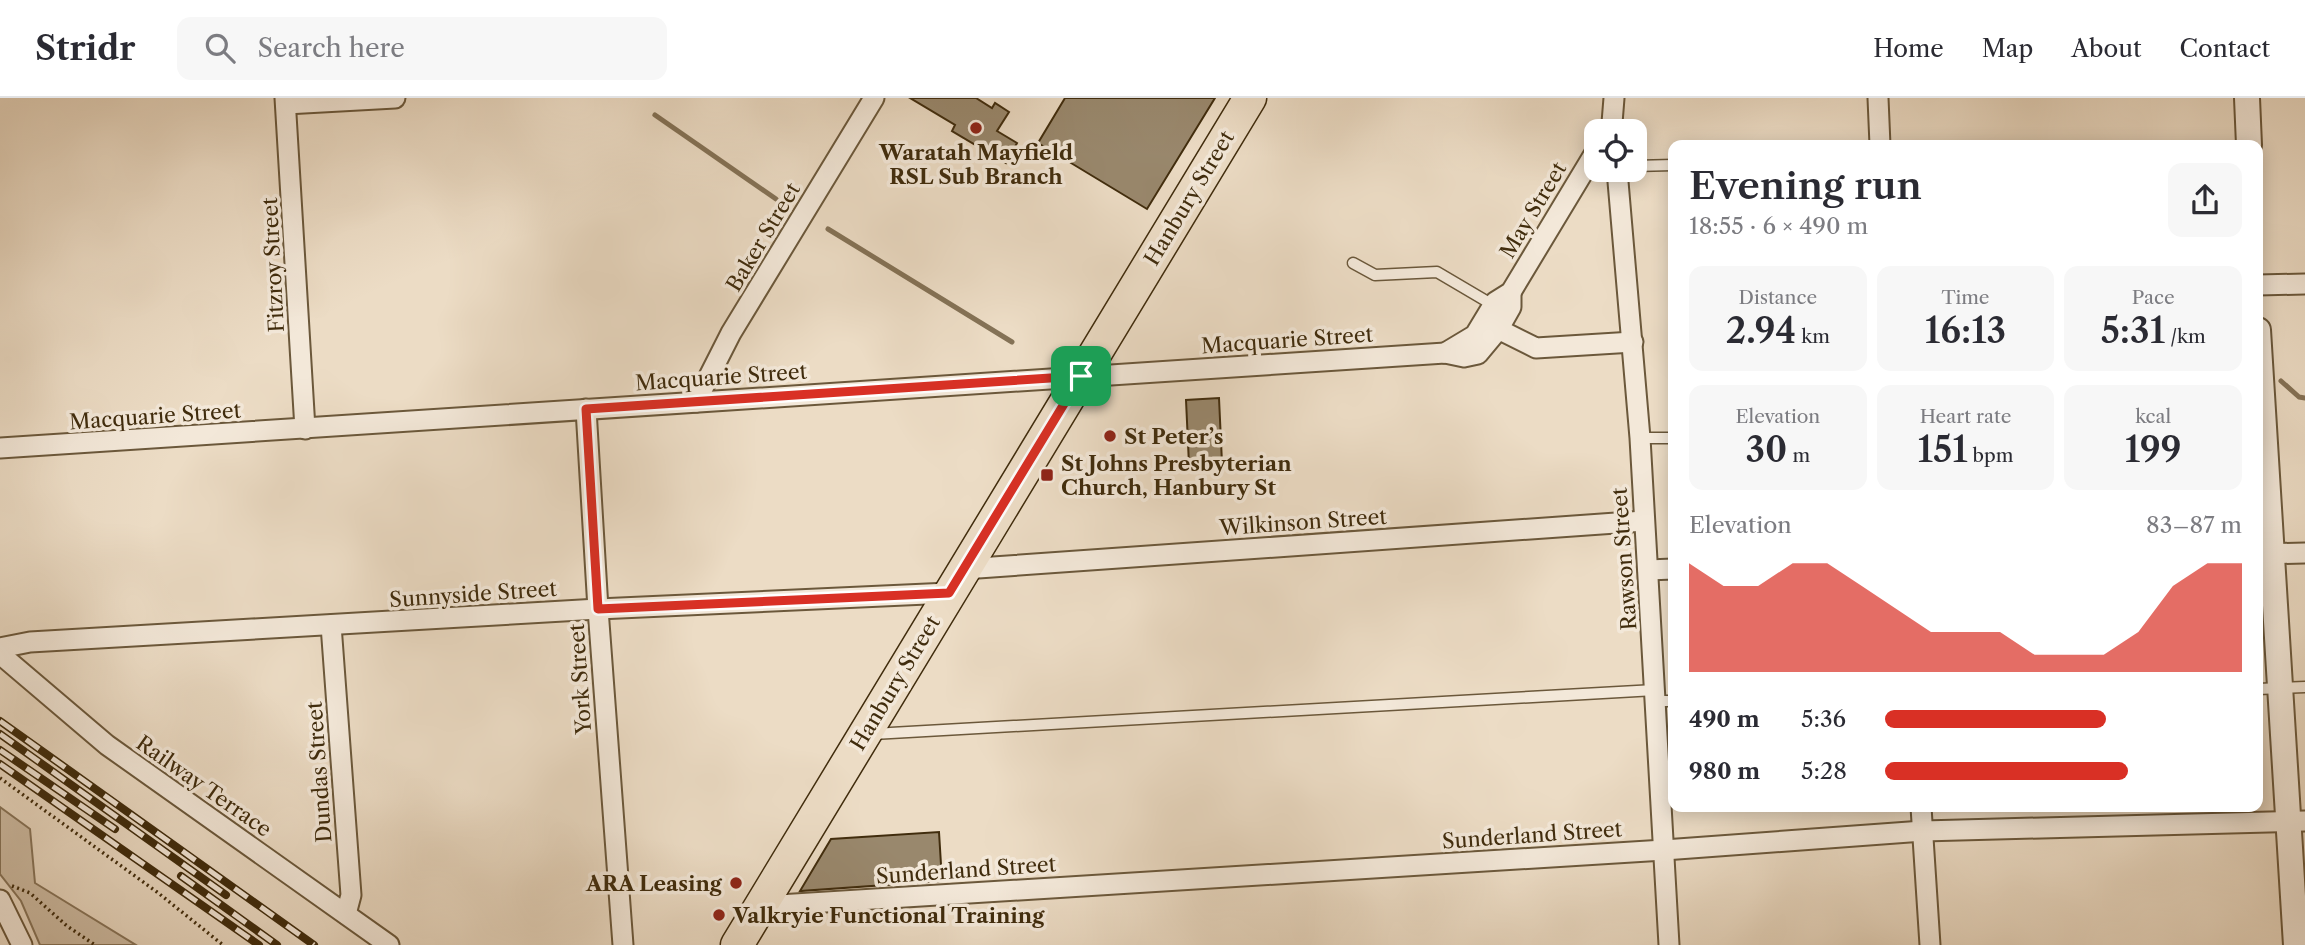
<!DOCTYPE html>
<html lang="en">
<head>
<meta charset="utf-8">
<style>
	:root { --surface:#fff; --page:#f7f7f7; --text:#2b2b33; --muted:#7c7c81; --line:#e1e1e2; --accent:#d93025 }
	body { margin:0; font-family:"Libre Caslon Text",serif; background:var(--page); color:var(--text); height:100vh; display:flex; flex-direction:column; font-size:26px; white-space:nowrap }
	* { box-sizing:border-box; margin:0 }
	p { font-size:23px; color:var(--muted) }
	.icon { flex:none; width:38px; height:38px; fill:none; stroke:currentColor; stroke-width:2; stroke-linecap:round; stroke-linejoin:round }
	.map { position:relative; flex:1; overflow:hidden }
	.side { position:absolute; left:1668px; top:42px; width:595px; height:672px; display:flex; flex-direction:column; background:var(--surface); border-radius:14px; box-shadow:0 4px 18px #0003 }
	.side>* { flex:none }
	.tools { position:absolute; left:1584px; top:21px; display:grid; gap:14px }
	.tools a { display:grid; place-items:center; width:63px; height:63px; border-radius:14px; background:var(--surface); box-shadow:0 4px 18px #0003; font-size:35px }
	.pin { position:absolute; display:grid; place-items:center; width:60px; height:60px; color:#fff; margin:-30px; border-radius:14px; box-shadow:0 4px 10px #0006 }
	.round { display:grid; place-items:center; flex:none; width:74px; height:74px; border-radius:14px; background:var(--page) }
	.summary { display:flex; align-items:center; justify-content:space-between; height:119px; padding:0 21px }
	h1 { font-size:38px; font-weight:600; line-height:52px }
	.metrics { display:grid; grid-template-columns:repeat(3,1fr); gap:10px; height:119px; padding:7px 21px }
	.metrics div { display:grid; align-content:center; border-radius:14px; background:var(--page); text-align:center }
	.metrics b { font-size:35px; font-weight:600 }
	.metrics small { font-size:19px; font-weight:400 }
	.metrics p { font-size:19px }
	.chart { height:196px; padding:14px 21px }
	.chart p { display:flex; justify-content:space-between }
	.chart svg { width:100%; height:126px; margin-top:7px; fill:var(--accent); opacity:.7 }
	ul { padding:0 21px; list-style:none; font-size:23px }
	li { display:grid; grid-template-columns:112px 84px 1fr; align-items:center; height:52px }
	li i { height:18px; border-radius:9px; background:var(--accent) }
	header { display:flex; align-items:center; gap:42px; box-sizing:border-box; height:98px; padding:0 35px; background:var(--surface); border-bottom:2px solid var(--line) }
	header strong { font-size:33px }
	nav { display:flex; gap:38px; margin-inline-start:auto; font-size:24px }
	.search { width:490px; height:63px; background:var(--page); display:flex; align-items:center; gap:18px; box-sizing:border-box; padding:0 24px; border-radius:14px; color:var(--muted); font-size:26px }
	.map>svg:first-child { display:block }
	.green { fill:#cfbea6; stroke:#88755a; stroke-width:2 }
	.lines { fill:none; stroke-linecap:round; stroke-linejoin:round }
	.stream { stroke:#847256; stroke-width:5 }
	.building { fill:#99886d; stroke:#402c0d; stroke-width:2 }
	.service-casing { stroke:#6b583b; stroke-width:13 }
	.minor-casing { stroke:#6b583b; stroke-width:23 }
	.tertiary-casing { stroke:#6b583b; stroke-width:28 }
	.primary-casing { stroke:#402c0d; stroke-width:35 }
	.path { stroke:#402c0d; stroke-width:3.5; stroke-dasharray:2 3.5; stroke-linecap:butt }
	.service { stroke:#f3e8d9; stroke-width:10 }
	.minor { stroke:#f3e8d9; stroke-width:19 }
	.tertiary { stroke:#f3e8d9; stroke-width:24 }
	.primary { stroke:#ecdcc5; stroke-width:32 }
	.rail-casing { stroke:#402c0d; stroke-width:8 }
	.rail { stroke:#f3e8d9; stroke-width:5; stroke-dasharray:16; stroke-linecap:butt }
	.route-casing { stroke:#fff; stroke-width:14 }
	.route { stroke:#d93025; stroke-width:9 }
	.poi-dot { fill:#8f2418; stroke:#f3e8d9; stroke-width:2.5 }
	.labels { text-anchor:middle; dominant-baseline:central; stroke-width:7; stroke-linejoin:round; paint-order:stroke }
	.poi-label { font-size:21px; font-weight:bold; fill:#402c0d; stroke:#f3e8d9; text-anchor:start }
	.street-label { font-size:21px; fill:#402c0d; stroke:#f3e8d9 }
</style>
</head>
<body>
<header>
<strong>Stridr</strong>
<div class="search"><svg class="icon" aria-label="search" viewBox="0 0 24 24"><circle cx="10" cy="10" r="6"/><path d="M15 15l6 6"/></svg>Search here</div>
<nav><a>Home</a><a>Map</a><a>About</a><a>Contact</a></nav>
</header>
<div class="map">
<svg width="2305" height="847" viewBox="0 0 2305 847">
	<rect width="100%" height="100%" fill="#ecdcc5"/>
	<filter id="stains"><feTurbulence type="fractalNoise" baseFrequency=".00286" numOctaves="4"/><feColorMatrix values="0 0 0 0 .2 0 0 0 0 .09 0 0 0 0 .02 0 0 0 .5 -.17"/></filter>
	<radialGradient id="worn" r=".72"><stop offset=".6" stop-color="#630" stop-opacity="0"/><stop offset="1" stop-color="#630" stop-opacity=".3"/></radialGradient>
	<path class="green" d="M0 709 30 731 35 785 136 847H40L21 803 0 776Z"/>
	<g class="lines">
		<g class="stream">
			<path d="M655 17 776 101"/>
			<path d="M828 131 1012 244"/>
			<path d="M2281 283 2299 299 2305 300"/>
		</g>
	</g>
	<g class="building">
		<path d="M910 0H976L992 10 995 5 1009 14 997 33 1017 45 1006 65 952 33 955 27Z"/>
		<path d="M1065 0H1215L1147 111 1038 45Z"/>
		<path d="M1219 300 1222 365 1189 367 1186 302Z"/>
		<path d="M939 734 942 783 800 793 831 741Z"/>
	</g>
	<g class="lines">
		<defs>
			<g id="service">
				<path d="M1634 68 1673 67"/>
				<path d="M1353 165 1375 177 1437 174 1493 207"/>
				<path d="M1640 340H1673"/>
				<path d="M2258 591 2305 589"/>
				<path d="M1656 603H1673"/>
				<path d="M873 636 1655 592"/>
			</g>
			<g id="minor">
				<path d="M285 0 305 331"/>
				<path d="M1878 0 1880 47"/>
				<path d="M286 6 395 0"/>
				<path d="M1607 33 1612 25 1614 0"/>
				<path d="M1617 72 1640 340 1669 847"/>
				<path d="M2258 187 2305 186"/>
				<path d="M1488 226 1536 250 1633 244"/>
				<path d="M1445 255 1475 237 1495 204 1511 194 1596 53"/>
				<path d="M696 304 731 235 874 0"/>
				<path d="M586 311 598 511 623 847"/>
				<path d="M0 350 1445 255 1464 259 1478 256 1498 232 1511 209V194"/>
				<path d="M2258 456 2305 455"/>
				<path d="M964 471 1644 423"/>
				<path d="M1648 472 1673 471"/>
				<path d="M331 527 351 797 346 816"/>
				<path d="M0 550 30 544 598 511 949 495"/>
				<path d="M0 556 107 647 389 847"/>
				<path d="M1921 709 1930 847"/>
				<path d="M0 802 22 847"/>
				<path d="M761 808 1664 752 1923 733 2305 723"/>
			</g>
			<g id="tertiary">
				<path d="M2247 0 2249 47"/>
				<path d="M2258 232 2296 847"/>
			</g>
			<path id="primary" d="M737 847 1250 0"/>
		</defs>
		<use href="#service" class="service-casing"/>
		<use href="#minor" class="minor-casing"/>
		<use href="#tertiary" class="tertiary-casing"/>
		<use href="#primary" class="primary-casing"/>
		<g class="path">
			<path d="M0 680 157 794 223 847"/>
			<path d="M12 788 30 795 67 828 95 847"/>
		</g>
		<use href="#service" class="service"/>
		<use href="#minor" class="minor"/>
		<use href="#tertiary" class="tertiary"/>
		<use href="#primary" class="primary"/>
		<defs>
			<g id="rail">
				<path d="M0 623 314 847"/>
				<path d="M0 636 226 797"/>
				<path d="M0 652 115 731"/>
				<path d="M0 666 259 847"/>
				<path d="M181 778 277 847"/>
			</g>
		</defs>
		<use href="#rail" class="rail-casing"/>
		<use href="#rail" class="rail"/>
	</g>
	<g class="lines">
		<defs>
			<path id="route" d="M1081 278 949 495 598 511 586 311Z"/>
		</defs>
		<use href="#route" class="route-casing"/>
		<use href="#route" class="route"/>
	</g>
	<g class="poi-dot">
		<circle cx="976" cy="30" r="7"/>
		<circle cx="1110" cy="338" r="7"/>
		<rect x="1040" y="370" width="14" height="14" rx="3.5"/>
		<circle cx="736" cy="785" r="7"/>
		<circle cx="719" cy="817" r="7"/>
	</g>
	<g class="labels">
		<g class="poi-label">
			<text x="976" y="54" text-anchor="middle">Waratah Mayfield<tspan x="976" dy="24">RSL Sub Branch</tspan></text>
			<text x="1124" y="338">St Peter’s</text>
			<text x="1061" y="365">St Johns Presbyterian<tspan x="1061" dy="24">Church, Hanbury St</tspan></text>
			<text x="722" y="785" text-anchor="end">ARA Leasing</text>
			<text x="733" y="817">Valkryie Functional Training</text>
		</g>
		<g class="street-label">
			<text transform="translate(1189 100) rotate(-59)">Hanbury Street</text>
			<text transform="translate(1533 112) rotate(-59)">May Street</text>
			<text transform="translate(763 139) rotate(-59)">Baker Street</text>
			<text transform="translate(273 167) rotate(-93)">Fitzroy Street</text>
			<text transform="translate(1287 242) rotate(-4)">Macquarie Street</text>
			<text transform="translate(721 279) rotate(-4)">Macquarie Street</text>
			<text transform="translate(155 318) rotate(-4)">Macquarie Street</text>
			<text transform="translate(1303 424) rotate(-4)">Wilkinson Street</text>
			<text transform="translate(1624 461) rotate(-94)">Rawson Street</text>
			<text transform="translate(473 496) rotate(-4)">Sunnyside Street</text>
			<text transform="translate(580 581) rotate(-94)">York Street</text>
			<text transform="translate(895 585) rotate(-59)">Hanbury Street</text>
			<text transform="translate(319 674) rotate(-94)">Dundas Street</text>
			<text transform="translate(204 688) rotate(35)">Railway Terrace</text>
			<text transform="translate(1532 737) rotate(-4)">Sunderland Street</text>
			<text transform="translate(966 772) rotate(-4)">Sunderland Street</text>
		</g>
	</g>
	<rect width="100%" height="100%" filter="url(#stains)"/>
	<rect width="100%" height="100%" fill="url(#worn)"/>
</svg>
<div class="tools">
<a><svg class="icon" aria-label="locate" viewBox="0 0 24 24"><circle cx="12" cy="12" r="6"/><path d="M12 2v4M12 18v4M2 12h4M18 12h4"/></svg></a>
</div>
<div class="pin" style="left:1081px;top:278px;background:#1e9e55"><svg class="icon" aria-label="arrive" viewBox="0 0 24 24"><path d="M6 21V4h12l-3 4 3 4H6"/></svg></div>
<section class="side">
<div class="summary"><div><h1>Evening run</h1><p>18:55 · 6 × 490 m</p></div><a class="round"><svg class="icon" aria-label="share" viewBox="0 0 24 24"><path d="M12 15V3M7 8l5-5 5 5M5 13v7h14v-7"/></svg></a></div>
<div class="metrics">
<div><p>Distance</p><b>2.94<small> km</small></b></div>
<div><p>Time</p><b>16:13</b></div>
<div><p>Pace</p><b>5:31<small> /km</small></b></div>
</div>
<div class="metrics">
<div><p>Elevation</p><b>30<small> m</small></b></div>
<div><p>Heart rate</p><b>151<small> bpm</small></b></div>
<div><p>kcal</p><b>199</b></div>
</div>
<div class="chart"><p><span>Elevation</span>83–87 m</p>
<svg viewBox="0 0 160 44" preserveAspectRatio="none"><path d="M0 44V6L10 14L20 14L30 6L40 6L50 14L60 22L70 30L80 30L90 30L100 38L110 38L120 38L130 30L140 14L150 6L160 6V44z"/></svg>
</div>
<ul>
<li><b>490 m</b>5:36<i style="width:62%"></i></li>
<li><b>980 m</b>5:28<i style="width:68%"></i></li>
</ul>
</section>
</div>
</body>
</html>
